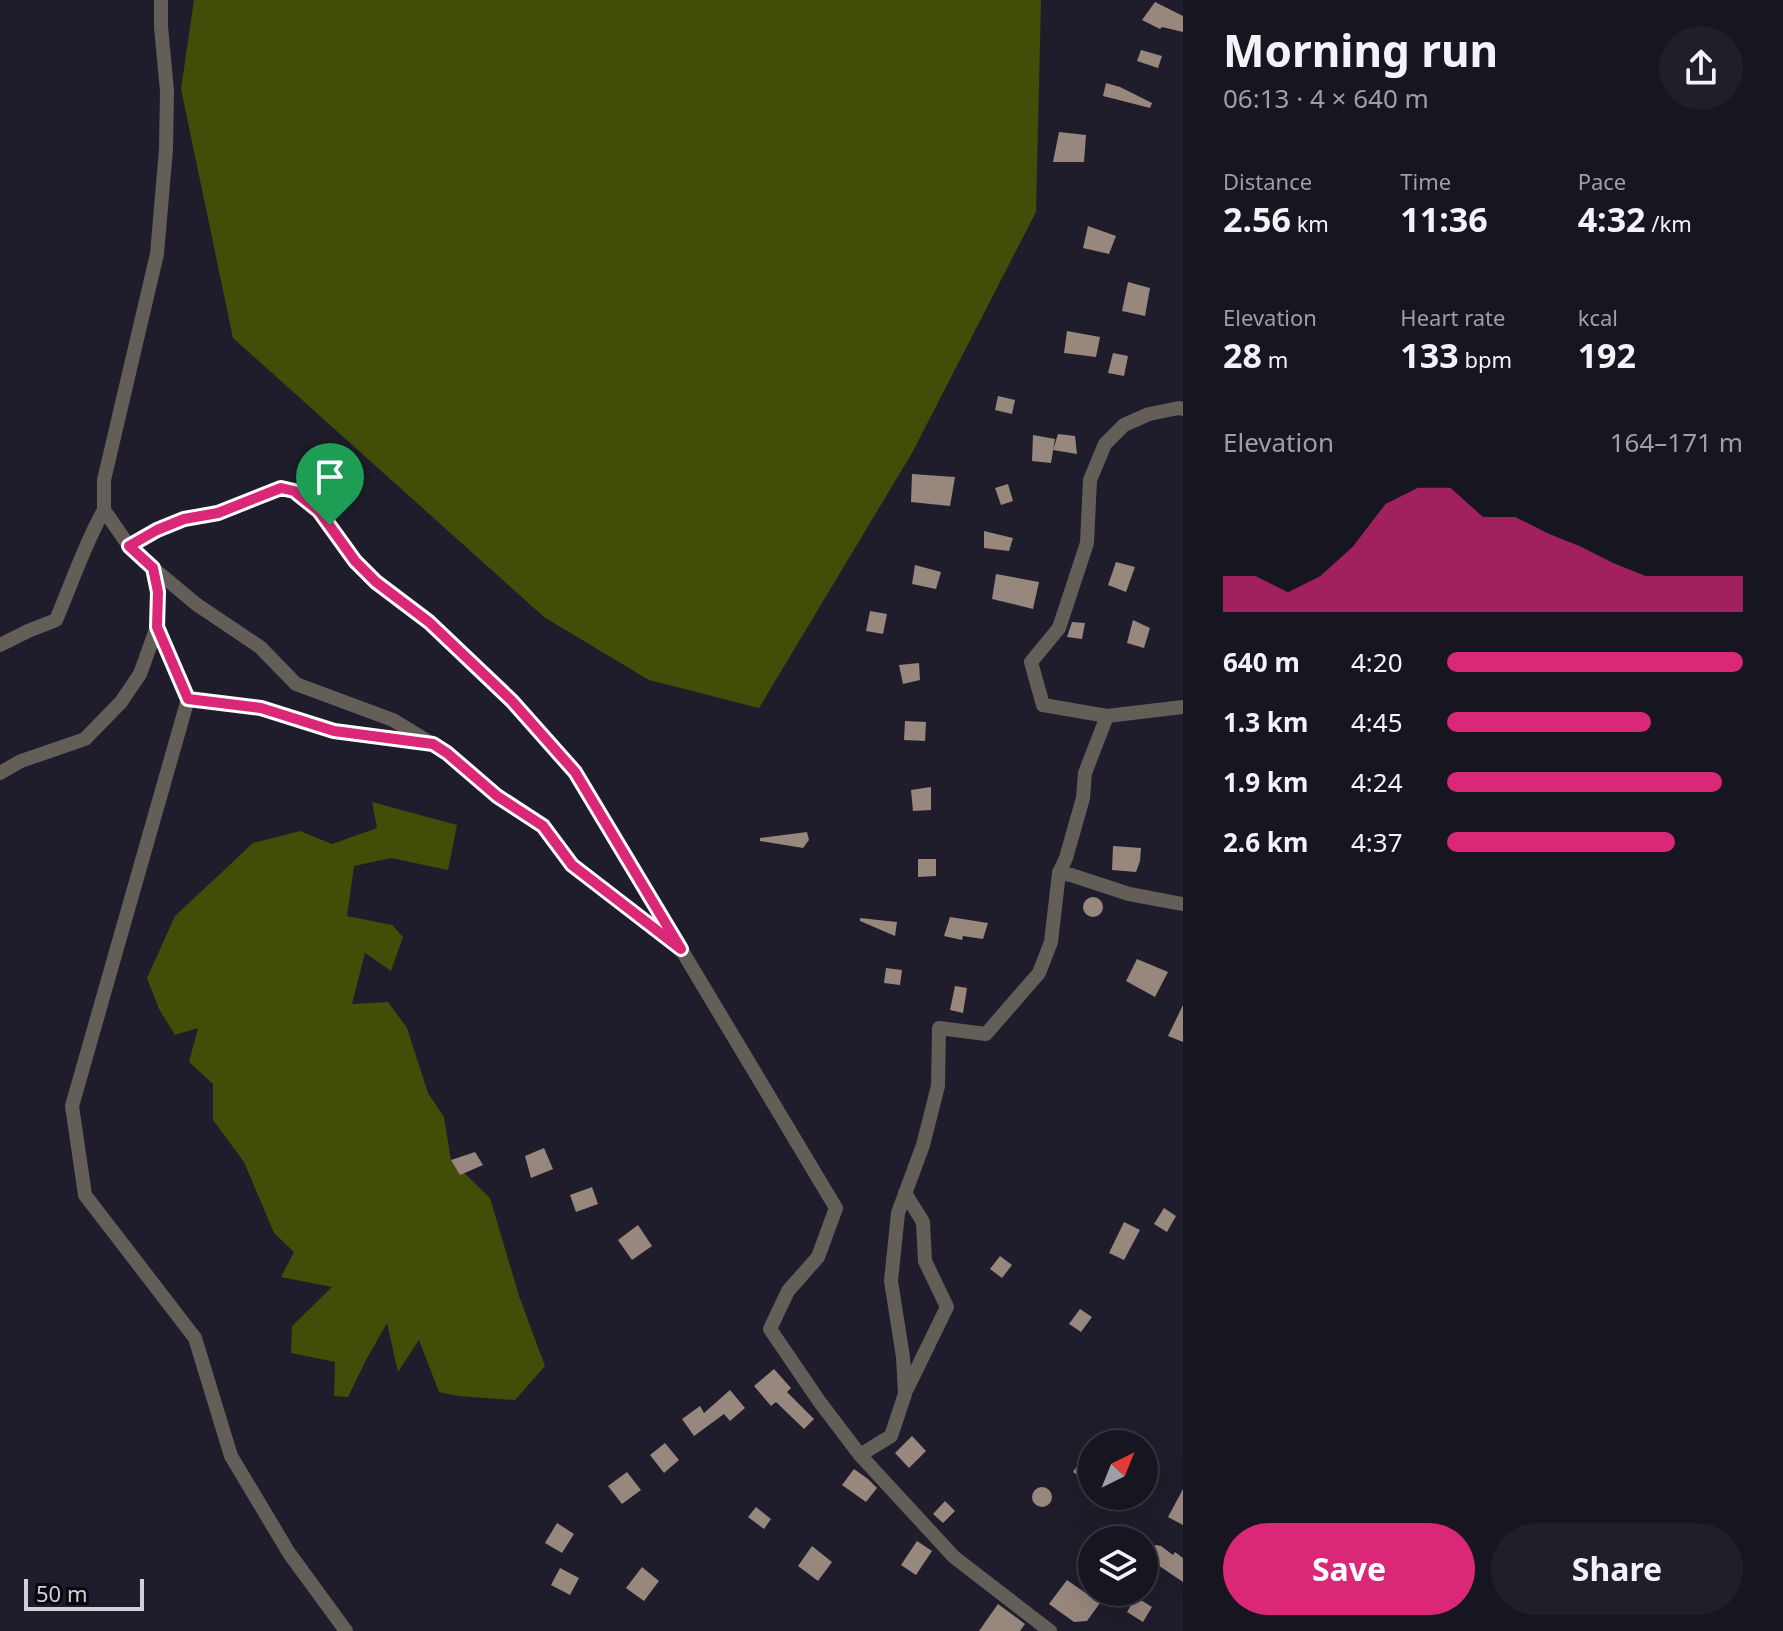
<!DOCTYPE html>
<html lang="en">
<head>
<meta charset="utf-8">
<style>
	:root { --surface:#171620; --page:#201f29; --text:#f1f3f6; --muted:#9e9fa5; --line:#36353e; --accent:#db2777 }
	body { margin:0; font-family:"Noto Sans",sans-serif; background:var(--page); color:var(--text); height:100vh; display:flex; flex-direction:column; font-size:30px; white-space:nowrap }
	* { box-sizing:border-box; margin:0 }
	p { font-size:26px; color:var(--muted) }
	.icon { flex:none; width:44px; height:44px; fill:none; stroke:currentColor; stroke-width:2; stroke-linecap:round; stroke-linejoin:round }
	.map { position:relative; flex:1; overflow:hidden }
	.details { display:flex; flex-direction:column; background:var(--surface); width:600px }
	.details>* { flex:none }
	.needle { width:52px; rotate:43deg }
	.tools { position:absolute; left:1078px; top:1430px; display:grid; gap:16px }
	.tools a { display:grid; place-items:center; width:80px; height:80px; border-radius:50%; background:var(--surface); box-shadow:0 8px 32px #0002,0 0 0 2px var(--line); font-size:40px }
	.scale { position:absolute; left:24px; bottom:20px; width:120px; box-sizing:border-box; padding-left:8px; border:4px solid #d1d0d9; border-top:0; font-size:22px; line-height:28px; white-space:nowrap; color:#d1d0d9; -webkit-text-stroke:6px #09080e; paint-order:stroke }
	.pin { position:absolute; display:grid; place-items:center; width:68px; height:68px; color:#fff; margin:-82px -34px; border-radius:50% 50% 50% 0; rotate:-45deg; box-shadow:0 0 8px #0007 }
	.pin .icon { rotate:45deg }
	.round { display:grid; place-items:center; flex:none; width:84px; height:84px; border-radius:42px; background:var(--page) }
	.head { display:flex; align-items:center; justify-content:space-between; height:136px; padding:0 40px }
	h1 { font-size:44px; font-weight:700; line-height:60px }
	.metrics { display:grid; grid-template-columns:repeat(3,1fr); gap:12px; height:136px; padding:8px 40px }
	.metrics div { display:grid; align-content:center }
	.metrics b { font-size:34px; font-weight:700 }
	.metrics small { font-size:22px; font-weight:400 }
	.metrics p { font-size:22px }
	.chart { height:224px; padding:16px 40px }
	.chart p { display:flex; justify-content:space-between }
	.chart svg { width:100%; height:144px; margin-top:8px; fill:var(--accent); opacity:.7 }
	.action { display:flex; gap:16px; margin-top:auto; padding:16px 40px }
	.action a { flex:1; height:92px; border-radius:48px; background:var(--accent); color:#fff; font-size:32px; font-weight:700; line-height:92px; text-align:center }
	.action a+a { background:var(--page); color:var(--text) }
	ul { padding:0 40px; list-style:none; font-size:26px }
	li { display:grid; grid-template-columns:128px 96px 1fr; align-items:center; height:60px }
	li i { height:20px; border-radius:10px; background:var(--accent) }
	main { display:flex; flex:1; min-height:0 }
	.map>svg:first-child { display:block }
	.forest { fill:#424d08 }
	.building { fill:#98877d }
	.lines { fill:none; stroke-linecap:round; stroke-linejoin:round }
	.street { stroke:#635e58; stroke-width:14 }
	.route-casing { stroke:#fff; stroke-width:16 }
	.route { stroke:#db2777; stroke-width:10 }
</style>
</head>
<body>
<main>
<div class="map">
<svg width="1183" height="1631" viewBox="0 0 1183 1631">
	<rect width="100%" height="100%" fill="#1f1d2b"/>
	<g class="forest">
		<path d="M194 0H1041L1036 212 912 453 759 708 649 680 544 617 233 338 181 89Z"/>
		<path d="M372 802 457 825 448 870 391 858 354 866 347 916 392 925 403 937 391 971 365 953 352 1004 388 1002 407 1028 428 1093 444 1117 451 1160 490 1198 519 1296 545 1366 515 1400 457 1396 439 1392 419 1340 398 1372 387 1323 366 1360 348 1397 334 1396 335 1362 291 1353 292 1326 332 1287 281 1277 294 1252 274 1233 244 1162 213 1120V1084L189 1062 198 1028 175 1035 159 1009 147 978 175 916 253 843 300 831 332 844 377 828Z"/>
	</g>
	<g class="building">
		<path d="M1155 2 1183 16V32L1162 27 1160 29 1142 20Z"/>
		<path d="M1141 50 1162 56 1158 68 1137 61Z"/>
		<path d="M1106 83 1120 87 1152 103 1150 108 1103 96Z"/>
		<path d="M1059 132 1086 135 1084 162H1053Z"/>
		<path d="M1088 226 1116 236 1109 254 1083 248Z"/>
		<path d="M1128 282 1150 288 1145 316 1122 311Z"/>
		<path d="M1067 331 1100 337 1096 357 1064 353Z"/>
		<path d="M1113 353 1128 356 1124 376 1108 373Z"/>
		<path d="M998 396 1015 400 1012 414 995 410Z"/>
		<path d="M1058 434 1075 436 1077 454 1053 450Z"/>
		<path d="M1033 435 1055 439 1051 463 1032 461Z"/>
		<path d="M912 474 955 477 950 506 911 502Z"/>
		<path d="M1008 484 1013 501 1001 505 995 488Z"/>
		<path d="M984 531 1013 538 1009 551 984 548Z"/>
		<path d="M1116 562 1135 567 1126 592 1108 585Z"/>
		<path d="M915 565 941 572 936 589 912 584Z"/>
		<path d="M996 574 1039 582 1033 609 992 599Z"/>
		<path d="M870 611 887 614 883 634 866 631Z"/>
		<path d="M1133 620 1150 628 1144 648 1127 643Z"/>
		<path d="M1072 622 1085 623 1082 639 1067 637Z"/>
		<path d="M919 663 920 680 903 684 899 665Z"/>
		<path d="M905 721 926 722 925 741 904 740Z"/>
		<path d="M931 787V810L913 811 911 790Z"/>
		<path d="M807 832 809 840 803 848 760 841V838Z"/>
		<path d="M1113 846 1141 848 1140 861 1136 872 1112 870Z"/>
		<path d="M918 859H936V876L918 877Z"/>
		<circle cx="1093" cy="907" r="10"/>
		<path d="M950 917 988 923 983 939 963 936 962 940 944 936Z"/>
		<path d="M860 918 897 922 895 936 860 921Z"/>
		<path d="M1137 959 1168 972 1155 997 1126 981Z"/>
		<path d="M886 968 902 970 900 985 884 983Z"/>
		<path d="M955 986 967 988 963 1013 950 1010Z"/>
		<path d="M1183 1005V1042L1168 1036Z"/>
		<path d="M544 1148 553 1169 531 1178 525 1156Z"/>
		<path d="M475 1152 483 1165 460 1175 451 1160Z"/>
		<path d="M592 1187 598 1204 576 1212 570 1195Z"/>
		<path d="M1164 1208 1176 1216 1167 1232 1154 1224Z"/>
		<path d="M1124 1222 1140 1230 1124 1260 1109 1253Z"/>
		<path d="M638 1225 652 1246 632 1260 618 1240Z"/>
		<path d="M1000 1256 1012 1265 1002 1278 990 1269Z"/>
		<path d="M1080 1309 1092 1317 1081 1332 1069 1324Z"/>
		<path d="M774 1369 791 1388 787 1392 814 1419 804 1429 776 1402 771 1406 754 1386Z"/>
		<path d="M730 1390 745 1408 730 1421 724 1414 694 1436 682 1419 700 1406 704 1413Z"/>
		<path d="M912 1436 926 1451 909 1468 895 1453Z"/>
		<path d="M665 1443 679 1460 664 1473 650 1455Z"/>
		<path d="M1092 1444V1485L1073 1472Z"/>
		<path d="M854 1469 868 1479 877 1488 866 1502 842 1485Z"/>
		<path d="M627 1472 641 1490 622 1504 608 1486Z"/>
		<circle cx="1042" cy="1497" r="10"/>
		<path d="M1183 1489V1525L1168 1517Z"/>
		<path d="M945 1501 955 1511 943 1523 933 1514Z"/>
		<path d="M756 1507 771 1519 764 1529 748 1517Z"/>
		<path d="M557 1523 574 1534 562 1553 545 1543Z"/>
		<path d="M917 1541 932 1551 916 1575 901 1565Z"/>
		<path d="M1156 1545 1161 1546 1173 1555 1175 1552 1183 1558V1582L1149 1559 1148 1550Z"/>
		<path d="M812 1546 832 1562 818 1581 798 1566Z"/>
		<path d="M642 1567 659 1581 644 1601 626 1588Z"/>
		<path d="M560 1568 579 1578 570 1595 551 1585Z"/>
		<path d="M1067 1580 1100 1603 1087 1621 1074 1622 1049 1604Z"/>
		<path d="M1136 1597 1152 1607 1143 1622 1127 1612Z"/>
		<path d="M998 1604 1025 1624 1020 1631H979Z"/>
	</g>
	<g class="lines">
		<g class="street">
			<path d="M1183 409 1179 408 1149 414 1124 425 1105 444 1090 480 1087 543 1059 628 1031 662 1043 705 1107 716 1183 707"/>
			<path d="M129 546 157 530 184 519 218 513 281 488 294 491 319 511 355 561 376 582 429 622 512 701 575 772 836 1208 818 1257 788 1291 770 1329 819 1401 860 1455 954 1557 1050 1631"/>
			<path d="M153 568 196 604 260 647 296 684 393 720 447 753 497 796 543 826 572 865 672 942"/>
			<path d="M157 627 188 699 72 1106 85 1195 195 1338 231 1456 289 1553 346 1631"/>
			<path d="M0 645 28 631 56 620C72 583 84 545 104 510"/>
			<path d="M188 699 261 708 334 731 426 743"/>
			<path d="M1107 716 1085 773 1083 798 1066 858 1059 873 1071 875 1129 894 1183 904"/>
			<path d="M0 773 21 761 85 739 121 702 140 674 157 627 158 592 153 568 129 546 104 510V480L157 254 166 149 167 91 161 27V0"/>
			<path d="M905 1193 923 1222 925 1261 947 1307 907 1389"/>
			<path d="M860 1455 891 1436 905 1394 903 1357 891 1281 898 1213 923 1145 938 1086 939 1028 986 1034 1039 973 1051 942 1059 873"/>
		</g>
	</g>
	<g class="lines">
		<defs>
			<path id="route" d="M281 488 294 491 319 511 355 561 376 582 429 622 512 701 575 772 681 949 572 865 543 826 497 796 447 753 433 744 334 731 261 708 188 699 157 627 158 592 153 568 129 546 157 530 184 519 218 513Z"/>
		</defs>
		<use href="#route" class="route-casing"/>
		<use href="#route" class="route"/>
	</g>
</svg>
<div class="tools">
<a><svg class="needle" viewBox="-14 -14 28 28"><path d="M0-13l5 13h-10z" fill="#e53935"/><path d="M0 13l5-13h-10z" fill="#9e9fa5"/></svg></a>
<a><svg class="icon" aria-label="layers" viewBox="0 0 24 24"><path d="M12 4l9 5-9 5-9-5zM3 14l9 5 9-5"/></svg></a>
</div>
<div class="scale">50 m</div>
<div class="pin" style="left:330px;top:525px;background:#1e9e55"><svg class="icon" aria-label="arrive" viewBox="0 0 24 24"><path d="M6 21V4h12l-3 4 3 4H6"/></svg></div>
</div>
<section class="details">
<div class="head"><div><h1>Morning run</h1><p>06:13 · 4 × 640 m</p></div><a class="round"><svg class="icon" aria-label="share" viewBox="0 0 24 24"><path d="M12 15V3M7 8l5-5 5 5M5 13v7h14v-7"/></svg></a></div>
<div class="metrics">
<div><p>Distance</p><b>2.56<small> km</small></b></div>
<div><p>Time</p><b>11:36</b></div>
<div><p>Pace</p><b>4:32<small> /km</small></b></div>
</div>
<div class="metrics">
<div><p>Elevation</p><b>28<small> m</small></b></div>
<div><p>Heart rate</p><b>133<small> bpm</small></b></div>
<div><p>kcal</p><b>192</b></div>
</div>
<div class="chart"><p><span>Elevation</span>164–171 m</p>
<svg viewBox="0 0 160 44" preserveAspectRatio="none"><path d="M0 44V33L10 33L20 38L30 33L40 24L50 11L60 6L70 6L80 15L90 15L100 20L110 24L120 29L130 33L140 33L150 33L160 33V44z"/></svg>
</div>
<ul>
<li><b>640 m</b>4:20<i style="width:100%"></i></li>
<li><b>1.3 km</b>4:45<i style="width:69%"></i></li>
<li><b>1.9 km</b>4:24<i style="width:93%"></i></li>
<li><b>2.6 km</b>4:37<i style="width:77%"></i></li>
</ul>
<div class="action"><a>Save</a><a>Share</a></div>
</section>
</main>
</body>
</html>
